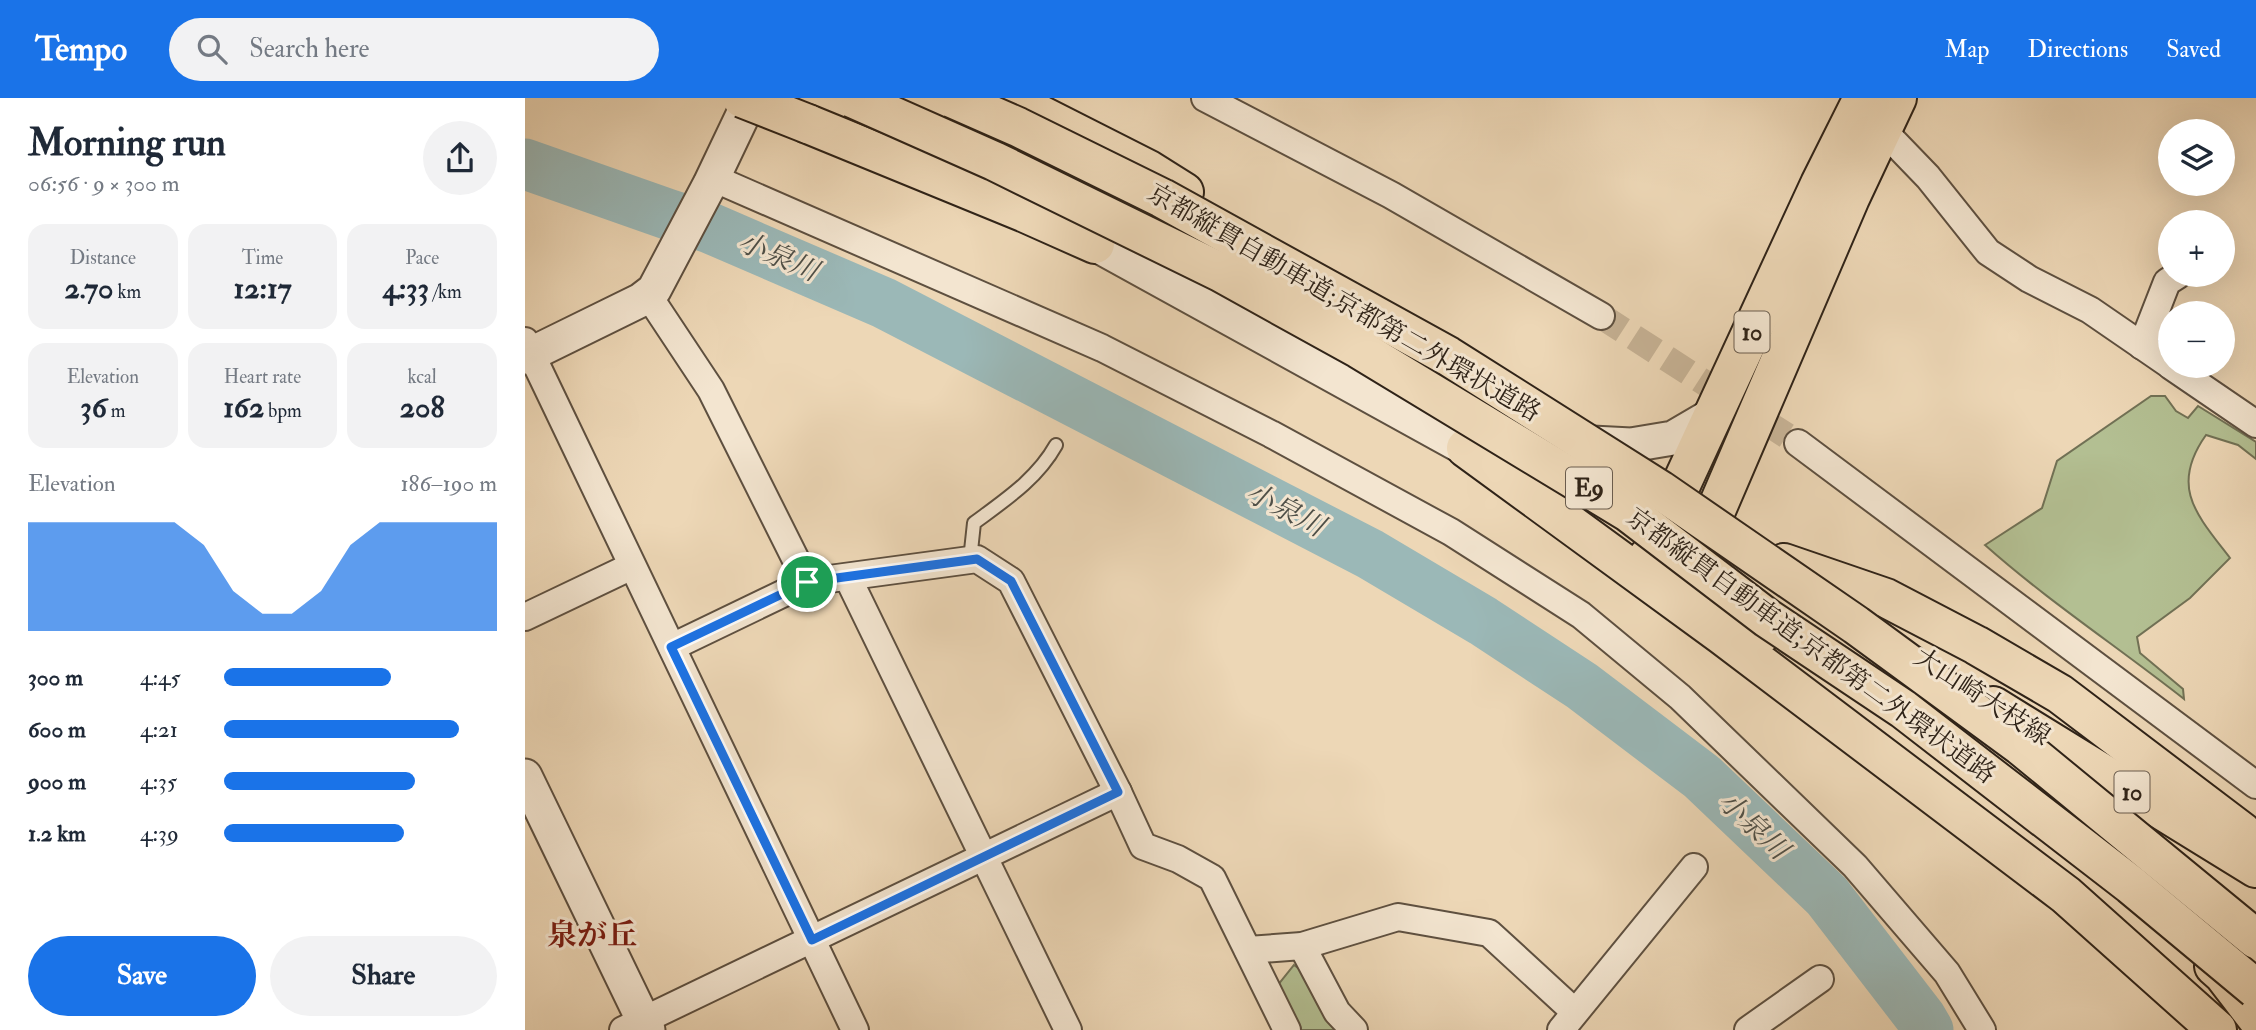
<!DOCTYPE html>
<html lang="en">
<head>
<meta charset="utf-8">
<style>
	:root { --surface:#fff; --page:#f2f2f3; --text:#1f2937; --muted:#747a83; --accent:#1a73e8 }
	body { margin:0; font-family:"IM FELL Double Pica","Noto Serif JP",serif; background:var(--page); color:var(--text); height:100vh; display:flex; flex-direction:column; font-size:26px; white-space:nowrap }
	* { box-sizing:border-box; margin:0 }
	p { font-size:23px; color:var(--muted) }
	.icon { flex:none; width:38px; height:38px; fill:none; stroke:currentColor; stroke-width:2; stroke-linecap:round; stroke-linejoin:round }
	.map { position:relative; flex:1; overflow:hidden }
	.side { display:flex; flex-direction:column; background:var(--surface); width:525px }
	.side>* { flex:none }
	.buttons { position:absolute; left:1633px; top:21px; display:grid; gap:14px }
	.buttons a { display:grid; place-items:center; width:77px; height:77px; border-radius:50%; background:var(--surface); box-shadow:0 7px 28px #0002; font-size:35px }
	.pin { position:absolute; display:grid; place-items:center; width:60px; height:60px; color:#fff; margin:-30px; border:4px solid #fff; border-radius:50%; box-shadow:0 2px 7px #0007 }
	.round { display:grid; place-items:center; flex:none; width:74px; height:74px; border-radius:37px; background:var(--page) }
	.overview { display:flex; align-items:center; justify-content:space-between; height:119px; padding:0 28px }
	h1 { font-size:38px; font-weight:700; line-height:52px }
	.stats { display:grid; grid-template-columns:repeat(3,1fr); gap:10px; height:119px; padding:7px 28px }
	.stats div { display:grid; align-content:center; border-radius:18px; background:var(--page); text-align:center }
	.stats b { font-size:30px; font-weight:700 }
	.stats small { font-size:19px; font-weight:400 }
	.stats p { font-size:19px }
	.chart { height:196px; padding:14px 28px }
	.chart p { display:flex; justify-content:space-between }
	.chart svg { width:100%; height:126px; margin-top:7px; fill:var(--accent); opacity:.7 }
	.action { display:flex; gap:14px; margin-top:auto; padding:14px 28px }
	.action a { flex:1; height:80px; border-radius:42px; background:var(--accent); color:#fff; font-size:28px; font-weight:700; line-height:80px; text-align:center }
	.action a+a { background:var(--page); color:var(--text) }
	ul { padding:0 28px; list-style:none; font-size:23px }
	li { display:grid; grid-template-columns:112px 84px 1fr; align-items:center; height:52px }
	li i { height:18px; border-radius:9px; background:var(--accent) }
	header { display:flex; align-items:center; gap:42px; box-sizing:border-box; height:98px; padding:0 35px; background:var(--accent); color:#fff }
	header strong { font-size:33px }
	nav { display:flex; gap:38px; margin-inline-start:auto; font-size:24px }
	.search { width:490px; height:63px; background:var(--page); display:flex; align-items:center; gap:18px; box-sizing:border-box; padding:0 24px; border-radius:38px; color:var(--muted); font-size:26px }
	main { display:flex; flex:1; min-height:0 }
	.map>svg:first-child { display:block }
	.green { fill:#b3bf92; stroke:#717155; stroke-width:2 }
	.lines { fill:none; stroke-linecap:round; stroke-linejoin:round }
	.river { stroke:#9bb8b7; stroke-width:51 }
	.minor-tunnel { stroke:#c7b396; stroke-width:26; stroke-dasharray:26 13; stroke-linecap:butt }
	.service-casing { stroke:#5e5040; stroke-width:16 }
	.minor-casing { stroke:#5e5040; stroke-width:30 }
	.tertiary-casing { stroke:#5e5040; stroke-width:37 }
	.primary-casing { stroke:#2f2318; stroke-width:42 }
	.motorway-casing { stroke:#2f2318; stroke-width:42 }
	.service { stroke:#f3e5d0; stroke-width:12 }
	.minor { stroke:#f3e5d0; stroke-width:26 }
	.tertiary { stroke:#f3e5d0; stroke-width:33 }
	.primary { stroke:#edd7b6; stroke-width:38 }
	.motorway { stroke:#edd7b6; stroke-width:38 }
	.motorway-bridge-casing { stroke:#2f2318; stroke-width:42; stroke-linecap:butt }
	.motorway-bridge { stroke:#edd7b6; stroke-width:38 }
	.route-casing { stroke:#fff; stroke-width:14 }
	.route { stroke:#1a73e8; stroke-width:9 }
	.labels { text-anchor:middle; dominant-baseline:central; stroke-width:6; stroke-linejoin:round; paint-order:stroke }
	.shield { fill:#f3e5d0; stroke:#6a5d4f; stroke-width:2 }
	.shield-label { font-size:24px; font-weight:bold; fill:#2f2318 }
	.street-label { font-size:26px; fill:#2f2318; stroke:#f3e5d0 }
	.water-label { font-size:28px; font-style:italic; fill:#4f5048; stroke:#f3e5d0 }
	.quarter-label { font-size:30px; font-weight:bold; fill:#7a1f14; stroke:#f3e5d0 }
</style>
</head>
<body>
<header>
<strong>Tempo</strong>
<div class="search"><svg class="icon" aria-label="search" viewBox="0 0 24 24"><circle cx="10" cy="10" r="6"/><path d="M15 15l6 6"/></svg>Search here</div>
<nav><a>Map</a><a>Directions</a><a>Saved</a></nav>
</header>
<main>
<section class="side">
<div class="overview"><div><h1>Morning run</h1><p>06:56 · 9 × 300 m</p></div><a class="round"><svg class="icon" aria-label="share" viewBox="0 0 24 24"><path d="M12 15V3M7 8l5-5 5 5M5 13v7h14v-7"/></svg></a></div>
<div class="stats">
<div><p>Distance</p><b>2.70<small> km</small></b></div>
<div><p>Time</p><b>12:17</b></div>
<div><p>Pace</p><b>4:33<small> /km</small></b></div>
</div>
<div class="stats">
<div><p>Elevation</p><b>36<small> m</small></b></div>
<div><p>Heart rate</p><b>162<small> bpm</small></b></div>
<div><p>kcal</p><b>208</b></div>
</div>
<div class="chart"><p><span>Elevation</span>186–190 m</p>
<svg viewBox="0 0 160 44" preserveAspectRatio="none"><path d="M0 44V6L10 6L20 6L30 6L40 6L50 6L60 14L70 30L80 38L90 38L100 30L110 14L120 6L130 6L140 6L150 6L160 6V44z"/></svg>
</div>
<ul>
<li><b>300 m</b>4:45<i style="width:61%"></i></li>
<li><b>600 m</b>4:21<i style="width:86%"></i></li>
<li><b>900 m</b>4:35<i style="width:70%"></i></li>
<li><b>1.2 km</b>4:39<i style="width:66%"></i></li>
</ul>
<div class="action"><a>Save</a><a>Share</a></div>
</section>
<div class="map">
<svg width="1731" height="932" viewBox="0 0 1731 932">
	<rect width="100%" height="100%" fill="#edd7b6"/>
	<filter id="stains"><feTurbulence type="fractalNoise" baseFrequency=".00286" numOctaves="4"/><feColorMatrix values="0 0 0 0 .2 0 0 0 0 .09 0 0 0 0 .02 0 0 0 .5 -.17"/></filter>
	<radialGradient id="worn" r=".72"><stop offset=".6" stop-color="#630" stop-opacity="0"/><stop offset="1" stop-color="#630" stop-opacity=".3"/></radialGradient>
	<g class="green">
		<path d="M1626 298H1640L1651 313 1663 320 1673 308 1731 344V361L1713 347 1681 337C1644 389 1672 417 1705 460L1665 500 1612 539 1615 555 1658 591 1659 601C1593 549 1523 503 1460 447L1517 410 1532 363Z"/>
		<path d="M769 867 777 873 815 932H775L753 887Z"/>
	</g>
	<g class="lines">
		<path class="river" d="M0 66 145 117 185 130 359 205 845 456 958 523 1057 588 1177 679 1302 798 1396 920 1403 932"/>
		<path class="minor-tunnel" d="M1076 218 1273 345"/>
		<defs>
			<path id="service" d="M445 462 449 425C480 402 512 381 531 347"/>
			<g id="minor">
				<path d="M680 0 866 97 1076 218"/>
				<path d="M1348 22 1403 79 1463 154 1504 181 1565 212 1645 267"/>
				<path d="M188 80 577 250 746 336 926 434 1056 517 1155 599 1330 768 1422 875 1457 932"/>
				<path d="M123 197 186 292 282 484"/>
				<path d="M0 243 330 932"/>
				<path d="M1617 248 1642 184 1653 177"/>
				<path d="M1646 268 1731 326"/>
				<path d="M1273 345 1731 687"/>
				<path d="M323 480 543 932"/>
				<path d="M0 519 107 468"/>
				<path d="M147 549 282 484 452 461 486 483 593 694 618 748 653 761 687 780 762 932"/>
				<path d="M777 848 812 914 829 932"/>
				<path d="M723 852 777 848 873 819 964 835 1050 914"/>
				<path d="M98 932 593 694"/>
				<path d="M1036 932 1169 769"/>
				<path d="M1223 932 1295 881"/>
			</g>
			<g id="tertiary">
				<path d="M611 114 703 154"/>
				<path d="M548 131 570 146 965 364"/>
				<path d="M0 259 116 202 129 192 185 86 226 0"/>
				<path d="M1067 345 1106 347 1148 340 1189 316"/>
				<path d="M0 678 123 932"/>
			</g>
			<g id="primary">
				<path d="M1135 432 1295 86 1338 0"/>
				<path d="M1123 459 1164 441 1189 417 1325 100 1372 0"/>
				<path d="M1123 459 1236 536"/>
				<path d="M1468 608 1731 770"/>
			</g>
			<g id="motorway">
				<path d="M482 0 624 72 659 94"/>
				<path d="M283 26 498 114 570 146"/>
				<path d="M941 350 1197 537 1541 797 1692 932"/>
				<path d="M1259 465 1361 500 1451 547 1535 596 1717 734 1731 747"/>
				<path d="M1689 868 1698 876 1731 919"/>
			</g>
		</defs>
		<use href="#service" class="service-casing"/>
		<use href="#minor" class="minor-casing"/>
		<use href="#tertiary" class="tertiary-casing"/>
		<use href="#primary" class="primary-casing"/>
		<use href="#motorway" class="motorway-casing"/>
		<use href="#service" class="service"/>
		<use href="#minor" class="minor"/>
		<use href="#tertiary" class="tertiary"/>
		<use href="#primary" class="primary"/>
		<use href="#motorway" class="motorway"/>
		<defs>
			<g id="motorway-bridge">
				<path d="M217 0 283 26"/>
				<path d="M327 0 469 63 695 174 834 251 1103 414 1242 520 1378 611 1606 787 1731 891"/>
				<path d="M427 0 493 29 637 100 923 258 1135 392 1331 527 1496 648 1731 841"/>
			</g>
		</defs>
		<use href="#motorway-bridge" class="motorway-bridge-casing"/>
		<use href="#motorway-bridge" class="motorway-bridge"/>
	</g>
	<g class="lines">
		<defs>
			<path id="route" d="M452 461 486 483 593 694 287 842 146 549 282 484Z"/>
		</defs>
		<use href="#route" class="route-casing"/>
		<use href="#route" class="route"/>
	</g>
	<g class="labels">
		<g class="shield">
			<rect x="1209.5" y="213.5" width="35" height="41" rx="5"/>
			<rect x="1041" y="369.5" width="46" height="41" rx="5"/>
			<rect x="1589.5" y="673.5" width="35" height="41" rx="5"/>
		</g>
		<g class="shield-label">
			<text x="1227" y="234">10</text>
			<text x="1064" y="390">E9</text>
			<text x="1607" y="694">10</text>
		</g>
		<g class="street-label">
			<text transform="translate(819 205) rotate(30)">京都縦貫自動車道;京都第二外環状道路</text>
			<text transform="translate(1286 548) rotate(36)">京都縦貫自動車道;京都第二外環状道路</text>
			<text transform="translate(1457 599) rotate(33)">大山崎大枝線</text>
		</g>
		<g class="water-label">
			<text transform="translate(253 159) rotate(23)">小泉川</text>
			<text transform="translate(760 412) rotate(27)">小泉川</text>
			<text transform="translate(1228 728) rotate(43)">小泉川</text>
		</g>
		<g class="quarter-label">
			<text x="67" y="837">泉が丘</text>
		</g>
	</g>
	<rect width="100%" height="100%" filter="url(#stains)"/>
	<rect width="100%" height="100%" fill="url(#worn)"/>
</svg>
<div class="buttons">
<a><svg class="icon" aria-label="layers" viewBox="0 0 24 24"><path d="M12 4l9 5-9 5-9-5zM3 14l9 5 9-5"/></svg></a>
<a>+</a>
<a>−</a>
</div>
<div class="pin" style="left:282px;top:484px;background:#1e9e55"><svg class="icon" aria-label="arrive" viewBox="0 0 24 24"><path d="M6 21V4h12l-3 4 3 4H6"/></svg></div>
</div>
</main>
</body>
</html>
